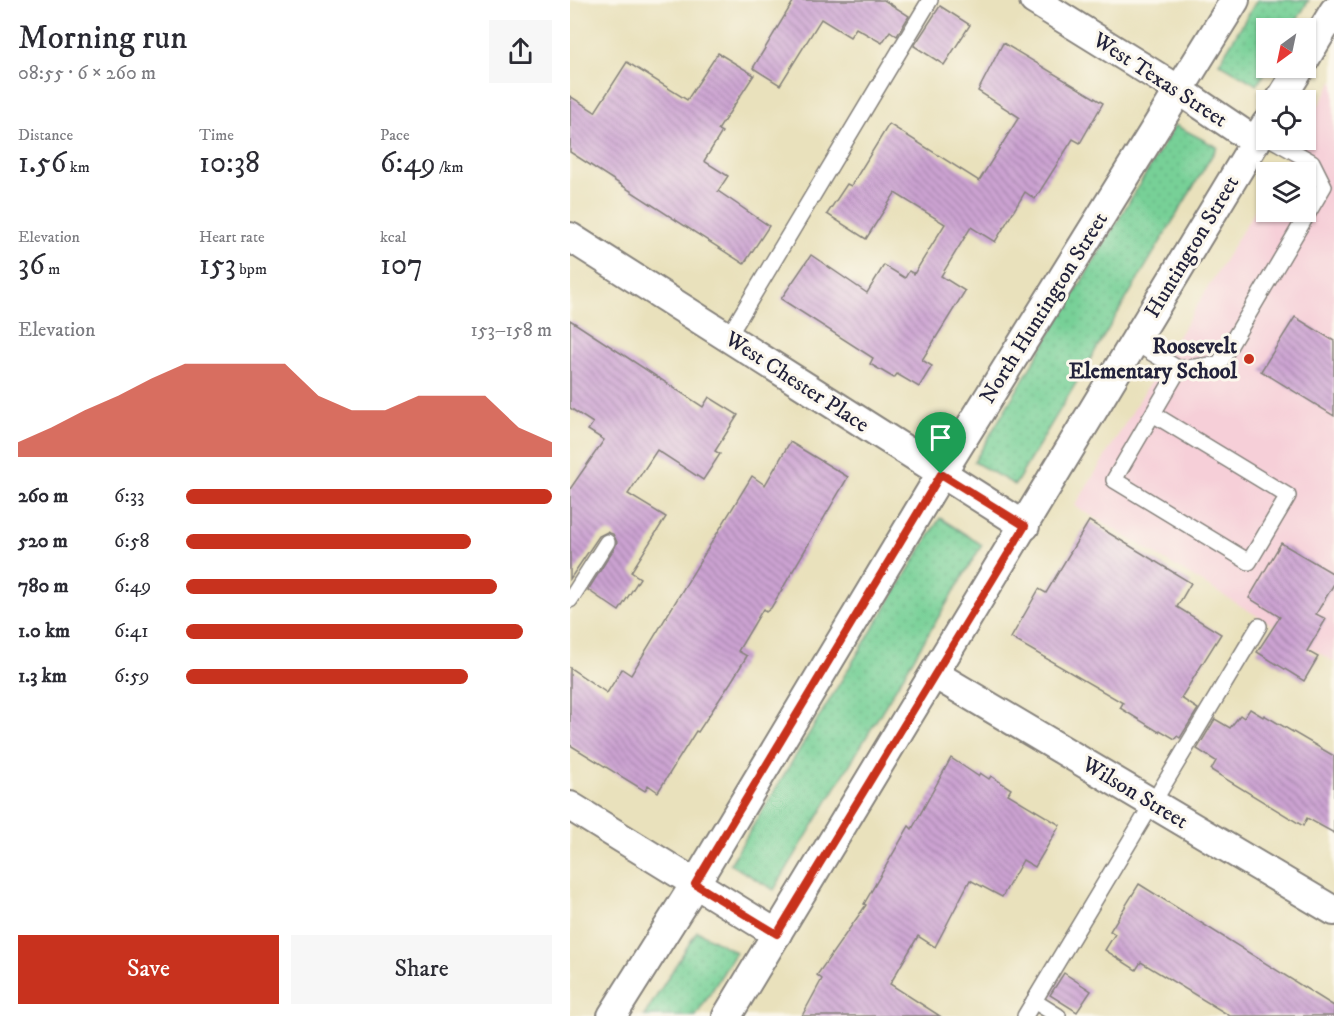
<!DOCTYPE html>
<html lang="en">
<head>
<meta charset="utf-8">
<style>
	:root { --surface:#fff; --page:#f7f7f7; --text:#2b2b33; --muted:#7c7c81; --accent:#c8321e }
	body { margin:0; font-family:"IM FELL DW Pica",serif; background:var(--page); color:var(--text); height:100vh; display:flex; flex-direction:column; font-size:22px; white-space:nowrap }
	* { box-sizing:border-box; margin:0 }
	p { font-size:20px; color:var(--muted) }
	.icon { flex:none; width:33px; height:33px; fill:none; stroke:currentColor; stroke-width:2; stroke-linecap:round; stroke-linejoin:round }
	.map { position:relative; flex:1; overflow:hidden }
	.panel { display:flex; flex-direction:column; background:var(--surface); width:570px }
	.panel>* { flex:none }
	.needle { width:39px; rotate:213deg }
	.tools { position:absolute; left:686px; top:18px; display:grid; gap:12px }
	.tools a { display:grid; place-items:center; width:60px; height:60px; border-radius:0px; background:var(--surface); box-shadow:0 2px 4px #0004; font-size:30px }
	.pin { position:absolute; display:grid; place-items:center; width:51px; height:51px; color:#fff; margin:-62px -26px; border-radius:50% 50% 50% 0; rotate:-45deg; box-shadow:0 0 6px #0007 }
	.pin .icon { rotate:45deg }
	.round { display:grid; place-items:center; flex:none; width:63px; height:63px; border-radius:0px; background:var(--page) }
	.overview { display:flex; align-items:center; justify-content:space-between; height:102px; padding:0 18px }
	h1 { font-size:33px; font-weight:600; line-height:45px }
	.metrics { display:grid; grid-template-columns:repeat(3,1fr); gap:9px; height:102px; padding:6px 18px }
	.metrics div { display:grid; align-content:center }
	.metrics b { font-size:30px; font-weight:600 }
	.metrics small { font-size:16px; font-weight:400 }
	.metrics p { font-size:16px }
	.chart { height:168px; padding:12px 18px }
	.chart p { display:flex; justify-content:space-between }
	.chart svg { width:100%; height:108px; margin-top:6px; fill:var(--accent); opacity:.7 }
	.button { display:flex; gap:12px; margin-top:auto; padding:12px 18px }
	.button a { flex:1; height:69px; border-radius:0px; background:var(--accent); color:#fff; font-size:24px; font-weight:600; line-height:69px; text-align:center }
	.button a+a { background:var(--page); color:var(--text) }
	ul { padding:0 18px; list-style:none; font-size:20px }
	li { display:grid; grid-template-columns:96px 72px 1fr; align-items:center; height:45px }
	li i { height:15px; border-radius:8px; background:var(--accent) }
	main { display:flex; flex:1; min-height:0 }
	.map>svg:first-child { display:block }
	.built { fill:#f6cfd8 }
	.grass { fill:url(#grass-dots); stroke:#4c7969; stroke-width:1.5 }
	.building { fill:url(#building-back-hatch) }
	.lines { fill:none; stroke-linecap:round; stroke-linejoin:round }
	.service-casing { stroke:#86827c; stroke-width:18 }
	.minor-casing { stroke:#86827c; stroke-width:32 }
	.service { stroke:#fff; stroke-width:15 }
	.minor { stroke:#fff; stroke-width:28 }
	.route-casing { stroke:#fff; stroke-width:12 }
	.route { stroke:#c8321e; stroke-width:8 }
	.poi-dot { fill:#c8321e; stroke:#fbf7ec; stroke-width:2 }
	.labels { text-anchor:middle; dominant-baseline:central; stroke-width:6; stroke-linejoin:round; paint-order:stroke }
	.street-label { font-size:22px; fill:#22223b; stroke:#fbf7ec }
	.poi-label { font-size:22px; font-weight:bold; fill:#22223b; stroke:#fbf7ec; text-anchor:end }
</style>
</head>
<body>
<main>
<section class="panel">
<div class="overview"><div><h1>Morning run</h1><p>08:55 · 6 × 260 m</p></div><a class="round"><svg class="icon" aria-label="share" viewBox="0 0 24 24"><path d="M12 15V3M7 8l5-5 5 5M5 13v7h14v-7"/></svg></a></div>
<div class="metrics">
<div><p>Distance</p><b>1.56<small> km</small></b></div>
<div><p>Time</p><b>10:38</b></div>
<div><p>Pace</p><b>6:49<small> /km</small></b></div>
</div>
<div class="metrics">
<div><p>Elevation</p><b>36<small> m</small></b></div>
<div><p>Heart rate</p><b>153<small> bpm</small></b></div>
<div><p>kcal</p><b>107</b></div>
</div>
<div class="chart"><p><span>Elevation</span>153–158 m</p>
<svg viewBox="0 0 160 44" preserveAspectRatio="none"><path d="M0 44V38L10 32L20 25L30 19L40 12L50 6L60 6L70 6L80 6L90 19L100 25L110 25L120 19L130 19L140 19L150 32L160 38V44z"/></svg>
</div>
<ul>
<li><b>260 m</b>6:33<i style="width:100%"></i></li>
<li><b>520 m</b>6:58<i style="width:78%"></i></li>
<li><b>780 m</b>6:49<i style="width:85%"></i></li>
<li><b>1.0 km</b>6:41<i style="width:92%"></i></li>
<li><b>1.3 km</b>6:59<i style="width:77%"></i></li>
</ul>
<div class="button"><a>Save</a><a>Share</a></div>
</section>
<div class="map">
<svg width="764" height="1016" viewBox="0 0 764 1016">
	<defs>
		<pattern id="grass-dots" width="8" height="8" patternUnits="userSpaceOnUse" patternTransform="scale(1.5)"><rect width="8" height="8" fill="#77d097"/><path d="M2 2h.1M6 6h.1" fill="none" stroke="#67b283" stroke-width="1.8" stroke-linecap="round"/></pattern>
		<pattern id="building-back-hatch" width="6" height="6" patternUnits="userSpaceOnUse" patternTransform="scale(1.5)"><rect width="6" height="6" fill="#cca3d2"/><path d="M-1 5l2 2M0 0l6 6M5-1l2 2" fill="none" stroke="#a584ac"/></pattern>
	</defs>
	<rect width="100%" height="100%" fill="#fbf7ec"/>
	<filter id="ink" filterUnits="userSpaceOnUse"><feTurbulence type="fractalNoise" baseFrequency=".0167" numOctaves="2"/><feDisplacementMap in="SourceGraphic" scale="12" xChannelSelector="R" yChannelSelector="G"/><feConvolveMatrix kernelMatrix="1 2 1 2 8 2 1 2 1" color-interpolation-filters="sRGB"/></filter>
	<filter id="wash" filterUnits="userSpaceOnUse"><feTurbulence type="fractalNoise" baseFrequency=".008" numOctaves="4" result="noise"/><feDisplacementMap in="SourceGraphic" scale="24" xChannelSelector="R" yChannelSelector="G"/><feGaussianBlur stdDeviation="1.35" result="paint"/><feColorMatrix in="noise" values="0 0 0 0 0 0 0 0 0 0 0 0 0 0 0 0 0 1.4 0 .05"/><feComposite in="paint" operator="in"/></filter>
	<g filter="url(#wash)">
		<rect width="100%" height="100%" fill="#e9e1bc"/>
		<path class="built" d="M764 80V662L505 506 696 192V212H735V172H708L728 140H735V128Z"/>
		<g class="grass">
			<path d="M687 0H739L722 28H696L698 68 687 85 649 63Z"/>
			<path d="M605 125 647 147 445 485 404 462Z"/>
			<path d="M370 518 412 545 204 890 160 864Z"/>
			<path d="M127 931 166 952 126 1016H74Z"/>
		</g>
		<g id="blocks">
			<g class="building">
				<path d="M220 0H314L339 16 327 36 320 31 312 43 286 28 280 37 251 19 210 85 183 68 223 2Z"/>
				<path d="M370 6 400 25 374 65 344 46Z"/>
				<path d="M433 43 533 103 510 143 503 139 465 199 455 192 425 242 401 227 371 276 395 291 352 360 362 366 349 387 327 374 324 378 300 364 303 358 211 299 241 255 297 293 314 265 335 278 339 271 344 274 375 224 325 193 296 239 257 214 277 184 281 186 319 124 409 181 449 117 408 91Z"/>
				<path d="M148 53 184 75 148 130 152 132 134 161 158 176 148 191 199 226 174 264 0 152V96L25 112 57 62 117 100Z"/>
				<path d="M725 317 764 341V416L691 371Z"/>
				<path d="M0 320 133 407 139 397 168 415 145 451 150 454 133 480 87 450 58 494 96 517 61 572 70 578 49 611 18 590 45 547 47 542 43 534 37 532 29 536 0 579V489L34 440 18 430 23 423 0 408Z"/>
				<path d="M220 442 278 477 201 608 196 612 193 609 168 651 177 656 161 682 128 732 126 731 88 792 78 785 75 791 0 745V668L37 693 52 669 61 675 182 476 195 485Z"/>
				<path d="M519 521 621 583 607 607 651 634 611 698 628 709 610 738 607 736 605 739 590 730 589 732 550 708 553 703 441 638 469 589 476 593Z"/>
				<path d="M711 543 764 574V584L746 614 756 619 737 651 748 657 734 681 687 652 710 617 679 598Z"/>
				<path d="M680 709 693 717 694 715 764 756V833L737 818 733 826 641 770 646 761 627 749 645 719 660 728 670 715 674 718Z"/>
				<path d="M381 758 408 776 410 773 419 779 421 776 441 789 438 794 490 825 465 867 453 860 432 897 400 880 365 947 348 936 320 984 370 1016H232L252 979 247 975 296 905 294 904 339 826 342 829Z"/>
				<path d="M569 884 764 1006V1016H660L571 962 566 970 535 950 545 934 540 931Z"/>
				<path d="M494 973 521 991 507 1012 480 995Z"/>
			</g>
		</g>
	</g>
	<g filter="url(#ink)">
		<use href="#blocks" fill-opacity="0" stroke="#86827c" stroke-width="1.5"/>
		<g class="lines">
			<defs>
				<g id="service">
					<path d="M158 337 360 0"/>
					<path d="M565 343 609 369 649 364 754 186 742 162 703 140"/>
					<path d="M583 414 718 496 679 562 544 480 609 369"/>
					<path d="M0 600 37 542"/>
					<path d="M464 1001 488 1016"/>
					<path d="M455 1016 689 626"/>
				</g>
				<g id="minor">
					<path d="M464 0 609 90 686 142"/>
					<path d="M735 59 764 11"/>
					<path d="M710 100 730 68"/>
					<path d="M0 237 455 526"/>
					<path d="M366 675 764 911"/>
					<path d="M0 806 207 934"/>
					<path d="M42 1016 125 884 371 474 665 0"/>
					<path d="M157 1016 696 124"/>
				</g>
			</defs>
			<use href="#service" class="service-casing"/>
			<use href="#minor" class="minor-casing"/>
			<use href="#service" class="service"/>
			<use href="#minor" class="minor"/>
		</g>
	</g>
	<g class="lines" filter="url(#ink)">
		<defs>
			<path id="route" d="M371 474 455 526 207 934 125 884Z"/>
		</defs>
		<use href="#route" class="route-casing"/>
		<use href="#route" class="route"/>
	</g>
	<circle class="poi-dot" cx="679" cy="359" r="6"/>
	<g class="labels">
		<g class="street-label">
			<text transform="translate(590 80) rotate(33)">West Texas Street</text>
			<text transform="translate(622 247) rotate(-59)">Huntington Street</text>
			<text transform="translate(474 308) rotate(-58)">North Huntington Street</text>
			<text transform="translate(227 382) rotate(33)">West Chester Place</text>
			<text transform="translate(565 793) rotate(31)">Wilson Street</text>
		</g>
		<g class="poi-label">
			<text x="667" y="346">Roosevelt<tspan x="667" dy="25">Elementary School</tspan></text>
		</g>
	</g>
</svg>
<div class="tools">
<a><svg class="needle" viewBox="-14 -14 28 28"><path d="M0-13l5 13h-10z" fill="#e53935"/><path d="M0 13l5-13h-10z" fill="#7c7c81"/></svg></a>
<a><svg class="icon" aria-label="locate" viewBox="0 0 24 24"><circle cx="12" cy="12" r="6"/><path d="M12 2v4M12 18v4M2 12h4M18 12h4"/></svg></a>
<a><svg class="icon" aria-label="layers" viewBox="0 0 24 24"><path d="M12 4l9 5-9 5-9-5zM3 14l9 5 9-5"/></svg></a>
</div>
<div class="pin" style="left:371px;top:474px;background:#1e9e55"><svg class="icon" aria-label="arrive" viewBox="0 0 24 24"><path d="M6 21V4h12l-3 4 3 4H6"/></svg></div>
</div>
</main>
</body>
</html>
